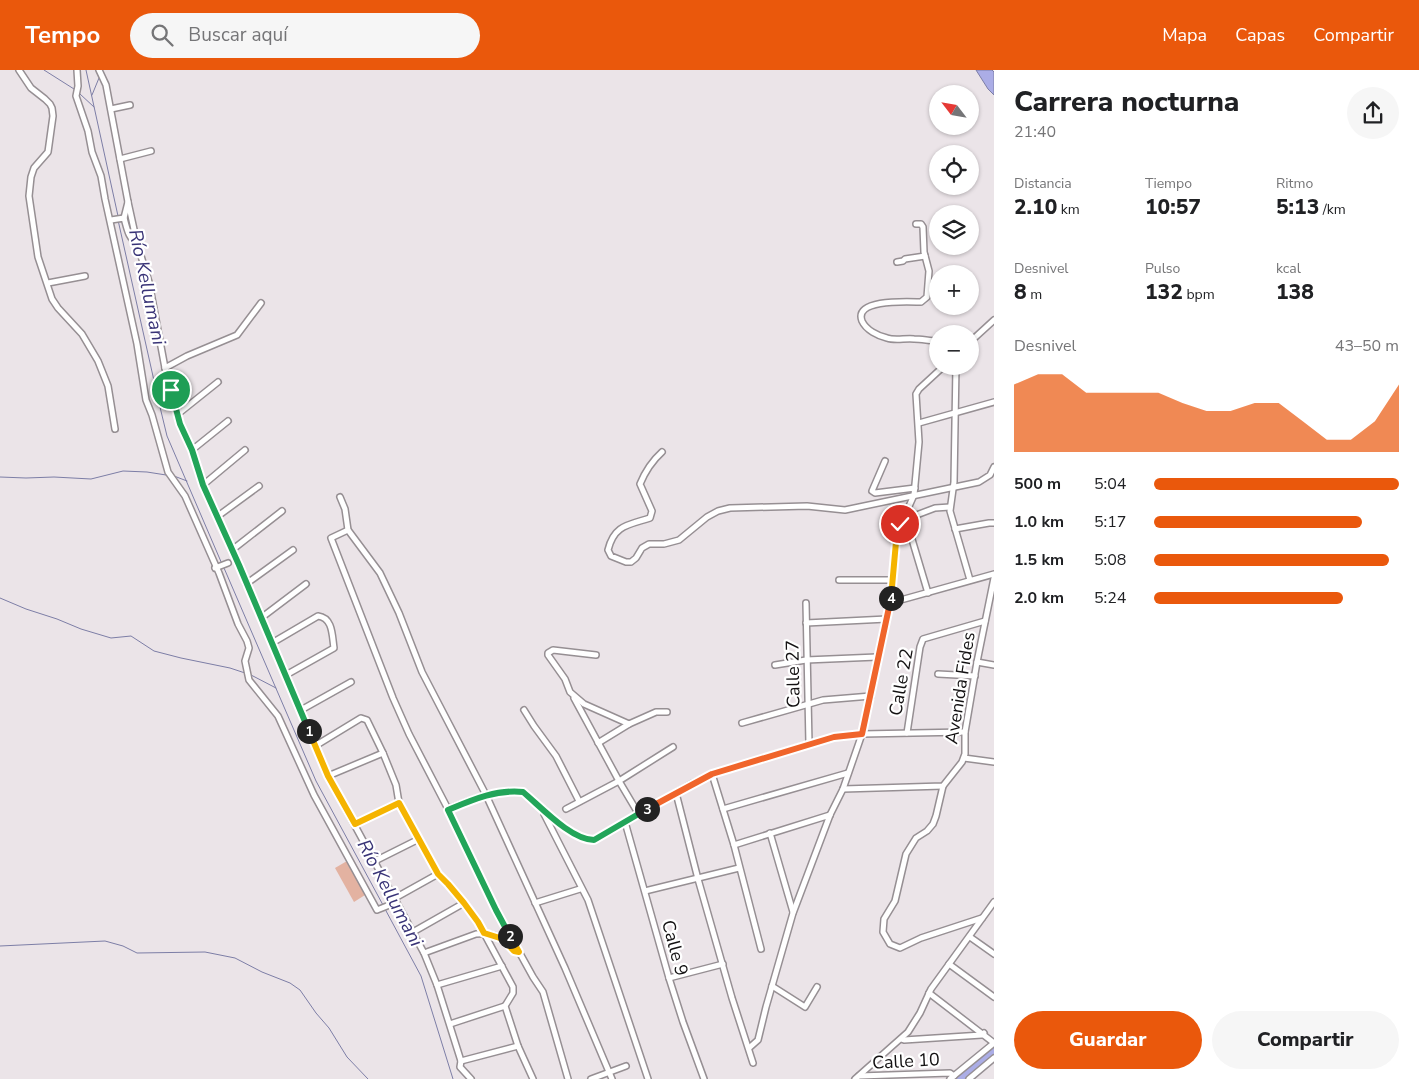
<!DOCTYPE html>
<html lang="es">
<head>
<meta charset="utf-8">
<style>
	:root { --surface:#fff; --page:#f6f6f6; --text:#202124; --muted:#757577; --accent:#ea580c }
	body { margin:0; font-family:"Nunito Sans",sans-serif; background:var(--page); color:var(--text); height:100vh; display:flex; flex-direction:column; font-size:19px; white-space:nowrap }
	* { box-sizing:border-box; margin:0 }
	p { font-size:16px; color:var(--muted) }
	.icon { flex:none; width:28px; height:28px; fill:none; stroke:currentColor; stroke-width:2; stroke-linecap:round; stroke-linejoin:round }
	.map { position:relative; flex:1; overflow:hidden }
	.drawer { display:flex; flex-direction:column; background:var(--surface); width:425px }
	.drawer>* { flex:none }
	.needle { width:32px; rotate:301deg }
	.tools { position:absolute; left:929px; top:15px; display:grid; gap:10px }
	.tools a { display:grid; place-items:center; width:50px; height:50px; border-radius:50%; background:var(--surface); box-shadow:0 1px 4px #0004; font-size:25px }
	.pin { position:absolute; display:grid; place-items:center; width:42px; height:42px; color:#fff; margin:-21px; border:2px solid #fff; border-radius:50%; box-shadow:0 1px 5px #0007 }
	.km { position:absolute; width:25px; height:25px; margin:-12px; border-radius:50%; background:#222; color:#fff; font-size:14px; line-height:25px; text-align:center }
	.round { display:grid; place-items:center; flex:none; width:52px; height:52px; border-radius:26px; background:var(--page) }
	.overview { display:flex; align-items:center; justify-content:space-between; height:85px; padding:0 20px }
	h1 { font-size:28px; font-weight:800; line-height:38px }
	.stats { display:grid; grid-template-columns:repeat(3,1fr); gap:8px; height:85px; padding:5px 20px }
	.stats div { display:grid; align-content:center }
	.stats b { font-size:21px; font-weight:800 }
	.stats small { font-size:14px; font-weight:400 }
	.stats p { font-size:14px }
	.chart { height:140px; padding:10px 20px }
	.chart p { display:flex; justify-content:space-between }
	.chart svg { width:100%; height:90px; margin-top:5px; fill:var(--accent); opacity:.7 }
	.cta { display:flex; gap:10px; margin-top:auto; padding:10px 20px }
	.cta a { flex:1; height:58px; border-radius:30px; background:var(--accent); color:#fff; font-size:20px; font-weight:800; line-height:58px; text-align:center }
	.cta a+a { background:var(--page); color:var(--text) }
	ul { padding:0 20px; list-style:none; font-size:16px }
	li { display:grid; grid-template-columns:80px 60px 1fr; align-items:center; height:38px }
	li i { height:12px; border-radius:6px; background:var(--accent) }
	header { display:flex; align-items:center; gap:30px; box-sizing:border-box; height:70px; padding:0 25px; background:var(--accent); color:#fff }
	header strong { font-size:24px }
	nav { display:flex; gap:28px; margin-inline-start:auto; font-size:18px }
	.search { width:350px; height:45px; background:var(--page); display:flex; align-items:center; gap:12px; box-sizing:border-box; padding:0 18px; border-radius:28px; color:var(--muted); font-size:19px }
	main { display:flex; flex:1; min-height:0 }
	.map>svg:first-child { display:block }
	.green { fill:#e3b2a1 }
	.water { fill:#abade6; stroke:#7d7ea6 }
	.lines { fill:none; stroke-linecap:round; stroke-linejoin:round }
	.stream { stroke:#7d7ea6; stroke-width:1 }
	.river { stroke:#abade6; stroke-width:9 }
	.street-casing { stroke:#968f93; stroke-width:8 }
	.street { stroke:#fff; stroke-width:5 }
	.split-1-casing { stroke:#fff; stroke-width:10 }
	.split-2-casing { stroke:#fff; stroke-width:10 }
	.split-3-casing { stroke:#fff; stroke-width:10 }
	.split-4-casing { stroke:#fff; stroke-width:10 }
	.split-5-casing { stroke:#fff; stroke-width:10 }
	.split-1 { stroke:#22a559; stroke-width:6 }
	.split-2 { stroke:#f5b400; stroke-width:6 }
	.split-3 { stroke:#22a559; stroke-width:6 }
	.split-4 { stroke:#f0652b; stroke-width:6 }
	.split-5 { stroke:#f5b400; stroke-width:6 }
	.labels { text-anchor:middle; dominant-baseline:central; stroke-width:4.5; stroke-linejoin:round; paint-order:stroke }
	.street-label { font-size:18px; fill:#131112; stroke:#fff }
	.water-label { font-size:19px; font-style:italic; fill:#393477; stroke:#fff }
</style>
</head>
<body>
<header>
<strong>Tempo</strong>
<div class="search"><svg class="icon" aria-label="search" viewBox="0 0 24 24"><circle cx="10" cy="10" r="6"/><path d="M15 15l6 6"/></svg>Buscar aquí</div>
<nav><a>Mapa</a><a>Capas</a><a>Compartir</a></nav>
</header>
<main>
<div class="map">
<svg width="994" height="1009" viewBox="0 0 994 1009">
	<rect width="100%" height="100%" fill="#ebe4e8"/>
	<path class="green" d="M347 791 365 825 354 832 335 798Z"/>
	<path class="water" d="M976 0H992L994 2V25L988 19Z"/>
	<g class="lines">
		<g class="stream">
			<path d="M44 0 74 19"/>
			<path d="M86 0 118 146"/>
			<path d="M80 24 94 37"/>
			<path d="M92 25 99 8"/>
			<path d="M118 150 159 333 167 366 222 494"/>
			<path d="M174 406 187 411"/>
			<path d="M0 407 26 408 54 407 91 409 123 401 147 402 166 405"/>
			<path d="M224 498 316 711 383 835"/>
			<path d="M0 528 26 539 57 549 81 559 111 568 131 566 154 581 181 588 230 598 245 603"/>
			<path d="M251 605 276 618"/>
			<path d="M385 839 421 906 453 1009"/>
			<path d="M0 876 105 871 123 876 137 883 205 882 235 888 262 902 290 913 300 920 316 943 329 958 347 987 368 1009"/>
		</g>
		<path class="river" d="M960 1009 994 981"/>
		<defs>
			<g id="street">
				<path d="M19 0 31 18 45 29 50 34 52 38 53 46 48 82 34 98 31 107 29 126 38 187 52 229 58 238 82 264 98 291 108 316 115 359"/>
				<path d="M77 0 78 16 76 26 88 61 92 82 101 106 105 129 137 274 146 330 152 345 168 402 185 426 219 503 238 554 247 571 249 578 245 591 249 610 278 646 314 725 377 840 387 836 395 828 438 804"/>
				<path d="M99 0 106 15 128 132 137 173 149 212 165 298 180 354 192 380 203 415 239 495 328 706 424 883 437 915 461 991 460 997 471 1009"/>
				<path d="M111 39 130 35"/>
				<path d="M120 89 151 81"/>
				<path d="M124 148 128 132"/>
				<path d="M111 150 124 148C127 158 128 168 137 173"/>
				<path d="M916 154H921L923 157 924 182 929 201 927 227 921 232C911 232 853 228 862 251 866 260 878 266 887 268 895 271 905 268 914 269 922 269 930 271 938 271"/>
				<path d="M897 192 903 191 905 189 925 186"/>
				<path d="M48 213 85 206"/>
				<path d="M970 272 994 250"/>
				<path d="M956 296 954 412 950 441 970 510"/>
				<path d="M165 298 187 286 237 265 261 233"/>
				<path d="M178 344 218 312"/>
				<path d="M919 353 994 332"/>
				<path d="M192 380 228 351"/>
				<path d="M662 382C652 391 645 402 640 414L652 441 650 448C628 455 614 455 608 480L611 486 626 492H631L636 488 642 478 649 474H664L679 470 707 447 718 441 730 438 807 436 845 440 979 412 990 405 994 397"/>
				<path d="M885 391 872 421 875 423 915 418"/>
				<path d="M203 415 245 380"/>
				<path d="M340 427 345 439 348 460 380 503 399 543 422 602 486 725 565 898 612 1009"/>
				<path d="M218 446 259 416"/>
				<path d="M904 447 908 456 928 523"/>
				<path d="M906 449 935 438 950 437"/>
				<path d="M955 459 989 453H994"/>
				<path d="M348 460 331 468 393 628 409 664 448 739 496 840 533 907 543 922 568 1009"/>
				<path d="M232 480 282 441"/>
				<path d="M215 498 228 493"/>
				<path d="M839 510H892"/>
				<path d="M246 514 293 480"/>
				<path d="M806 533 809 674"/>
				<path d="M890 533 994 504"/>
				<path d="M261 548 306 514"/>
				<path d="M806 553 887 549"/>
				<path d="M272 573 318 546C333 548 332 565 334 578L286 605"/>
				<path d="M596 585 553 580 548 583V585L565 609 570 622 584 634 629 654 656 642H667"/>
				<path d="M977 592 994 595"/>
				<path d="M775 595 806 590 877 587"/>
				<path d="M938 604 975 606"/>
				<path d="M574 628 619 711 638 743"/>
				<path d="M301 640 351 612"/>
				<path d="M524 640 534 656 556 686 579 731"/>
				<path d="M742 653 823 630 871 626"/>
				<path d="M907 663 920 577 923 569 985 551"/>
				<path d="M598 673 629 654"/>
				<path d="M315 676 361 648 367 650 383 683 396 715 399 733 438 804 448 814 478 852 513 917V923L505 936 518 976 533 1009"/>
				<path d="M964 688 994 692"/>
				<path d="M712 704 734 775 761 879"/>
				<path d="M328 706 383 683"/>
				<path d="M943 716 936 746 933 754 927 761 916 768 906 784 895 831 884 849 883 862 890 874 900 878 921 868 982 848"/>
				<path d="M843 719 943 716 962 692 965 684V662L977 592 994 508"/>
				<path d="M676 723 698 809 732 928 753 993"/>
				<path d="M448 739C472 730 497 719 523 722 541 737 571 770 594 770L693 713 712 704 809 674 834 667 862 664 965 662"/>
				<path d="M566 739 619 711 673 677"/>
				<path d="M723 739 848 703"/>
				<path d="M544 740V744L588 830 648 1009"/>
				<path d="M625 752 669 908 683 952 704 1009"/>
				<path d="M355 754 399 733"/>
				<path d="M770 763 793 842"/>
				<path d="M734 775 830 745"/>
				<path d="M375 791 419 769"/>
				<path d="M645 821 739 798"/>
				<path d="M535 833 580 819"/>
				<path d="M413 862 464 833"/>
				<path d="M970 867 994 884"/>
				<path d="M424 883 476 864C484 863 497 864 503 870 509 874 512 880 519 882"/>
				<path d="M949 894 994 927"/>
				<path d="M669 908 723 894"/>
				<path d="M437 915 502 896"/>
				<path d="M772 916 805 937 817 917"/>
				<path d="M929 923 994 973"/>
				<path d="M450 954 505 936"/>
				<path d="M901 969 904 970 982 965 984 963"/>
				<path d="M749 978 758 970 766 937 793 843 830 745 843 719 862 664 890 533 898 461 914 425 919 372 916 324 919 319 944 296"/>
				<path d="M461 991 518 976"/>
				<path d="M859 1006 950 1003 954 1006"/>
				<path d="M591 1009 626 996"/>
				<path d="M855 1009 908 962 920 943 931 919 994 832"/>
				<path d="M950 1009 994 973"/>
				<path d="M969 1009 994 988"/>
			</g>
		</defs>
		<use href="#street" class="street-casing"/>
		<use href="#street" class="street"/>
	</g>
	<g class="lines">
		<defs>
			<path id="split-1" d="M171 320 180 354 192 380 203 415 239 495 309 661"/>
			<path id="split-2" d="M309 661 328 706 355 754 399 733 438 804 448 814 464 833 478 852 484 863 503 869 514 881 519 882 510 866"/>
			<path id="split-3" d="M510 866 496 840 448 740C472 730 497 719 523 722 541 737 571 770 594 770L647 739"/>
			<path id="split-4" d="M647 739 712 704 834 667 862 664 891 528"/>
			<path id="split-5" d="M891 528 896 472 900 454"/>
		</defs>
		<use href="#split-1" class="split-1-casing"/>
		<use href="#split-2" class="split-2-casing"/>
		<use href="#split-3" class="split-3-casing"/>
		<use href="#split-4" class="split-4-casing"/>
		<use href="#split-5" class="split-5-casing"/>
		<use href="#split-1" class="split-1"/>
		<use href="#split-2" class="split-2"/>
		<use href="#split-3" class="split-3"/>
		<use href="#split-4" class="split-4"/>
		<use href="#split-5" class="split-5"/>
	</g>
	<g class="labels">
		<g class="street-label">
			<text transform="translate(793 604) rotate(-91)">Calle 27</text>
			<text transform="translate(901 612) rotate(-80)">Calle 22</text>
			<text transform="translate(960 618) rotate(-81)">Avenida Fides</text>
			<text transform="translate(675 878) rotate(75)">Calle 9</text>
			<text transform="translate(906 991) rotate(-3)">Calle 10</text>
		</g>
		<g class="water-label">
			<text transform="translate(147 217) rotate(78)">Río Kellumani</text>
			<text transform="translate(390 823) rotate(62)">Río Kellumani</text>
		</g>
	</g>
</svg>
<div class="tools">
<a><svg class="needle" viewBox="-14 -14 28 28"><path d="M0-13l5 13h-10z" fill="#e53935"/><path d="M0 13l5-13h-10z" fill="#757577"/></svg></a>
<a><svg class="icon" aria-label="locate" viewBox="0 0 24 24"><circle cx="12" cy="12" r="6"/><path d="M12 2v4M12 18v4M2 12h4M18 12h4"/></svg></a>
<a><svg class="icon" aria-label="layers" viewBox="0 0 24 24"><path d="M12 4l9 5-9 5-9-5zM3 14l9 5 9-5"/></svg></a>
<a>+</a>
<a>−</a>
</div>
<div class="pin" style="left:171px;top:320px;background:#1e9e55"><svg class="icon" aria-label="arrive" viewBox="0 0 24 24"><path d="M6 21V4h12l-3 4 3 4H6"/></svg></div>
<div class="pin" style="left:900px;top:454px;background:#d93025"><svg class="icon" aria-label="check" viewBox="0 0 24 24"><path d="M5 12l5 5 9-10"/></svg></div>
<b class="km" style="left:309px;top:661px">1</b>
<b class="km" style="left:510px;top:866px">2</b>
<b class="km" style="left:647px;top:739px">3</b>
<b class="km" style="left:891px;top:528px">4</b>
</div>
<section class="drawer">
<div class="overview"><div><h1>Carrera nocturna</h1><p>21:40</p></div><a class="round"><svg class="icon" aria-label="share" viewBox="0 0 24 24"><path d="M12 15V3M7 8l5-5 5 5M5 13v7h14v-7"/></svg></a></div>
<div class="stats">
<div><p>Distancia</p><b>2.10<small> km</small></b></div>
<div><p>Tiempo</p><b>10:57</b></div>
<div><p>Ritmo</p><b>5:13<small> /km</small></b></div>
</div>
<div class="stats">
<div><p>Desnivel</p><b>8<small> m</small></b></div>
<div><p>Pulso</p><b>132<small> bpm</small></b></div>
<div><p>kcal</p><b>138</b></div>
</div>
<div class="chart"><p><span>Desnivel</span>43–50 m</p>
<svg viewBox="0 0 160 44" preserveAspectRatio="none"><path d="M0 44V11L10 6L20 6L30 15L40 15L50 15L60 15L70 20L80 24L90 24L100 20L110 20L120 29L130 38L140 38L150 29L160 11V44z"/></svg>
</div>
<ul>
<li><b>500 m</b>5:04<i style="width:100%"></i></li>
<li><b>1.0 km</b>5:17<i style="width:85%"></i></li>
<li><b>1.5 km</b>5:08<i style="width:96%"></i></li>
<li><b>2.0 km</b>5:24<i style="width:77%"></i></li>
</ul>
<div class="cta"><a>Guardar</a><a>Compartir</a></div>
</section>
</main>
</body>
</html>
